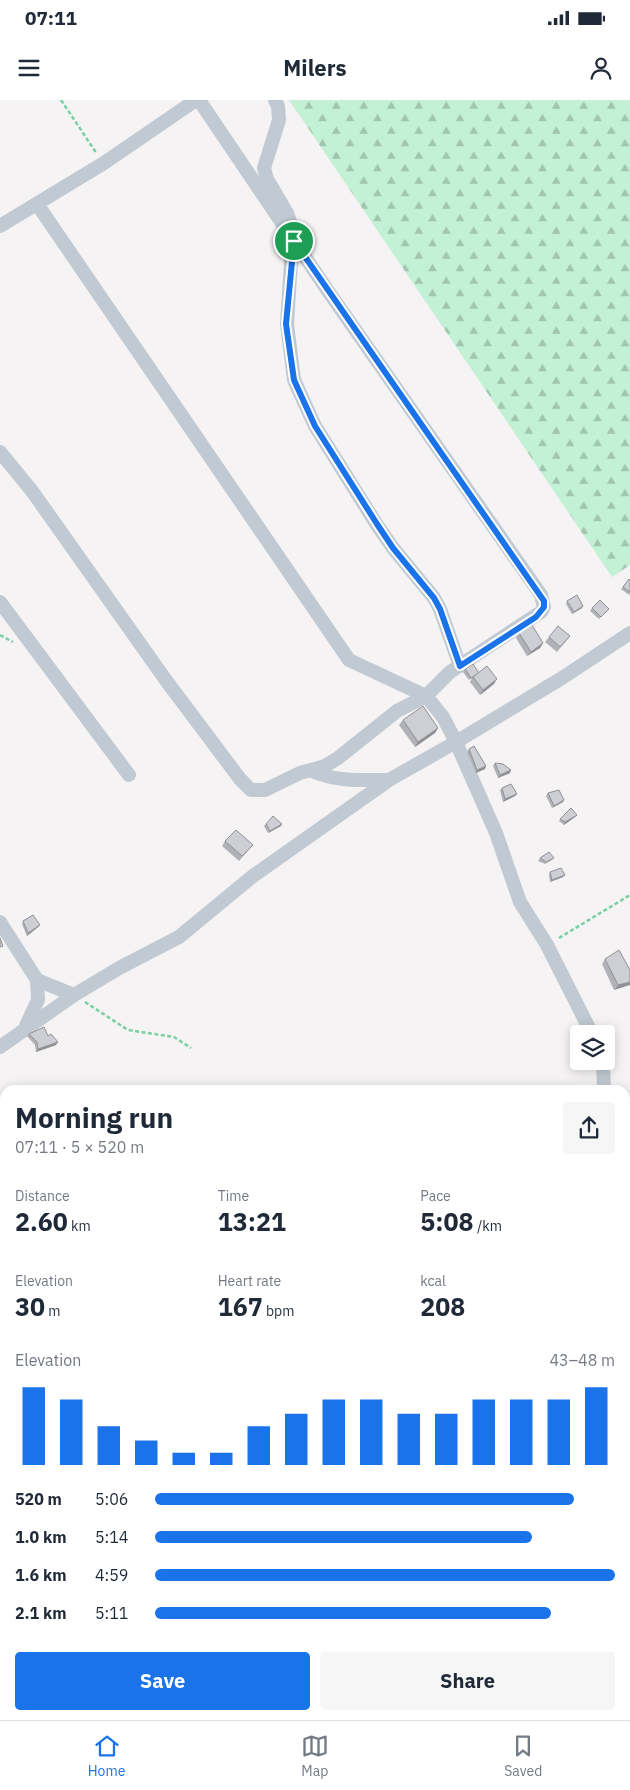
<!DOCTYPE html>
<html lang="en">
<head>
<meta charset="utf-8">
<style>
	:root { --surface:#fff; --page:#f6f6f7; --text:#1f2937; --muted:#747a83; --line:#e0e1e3; --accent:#1a73e8 }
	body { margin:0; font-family:"IBM Plex Sans",sans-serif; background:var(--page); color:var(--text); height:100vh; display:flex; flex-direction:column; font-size:19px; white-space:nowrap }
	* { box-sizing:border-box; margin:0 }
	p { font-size:16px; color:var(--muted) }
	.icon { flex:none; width:28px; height:28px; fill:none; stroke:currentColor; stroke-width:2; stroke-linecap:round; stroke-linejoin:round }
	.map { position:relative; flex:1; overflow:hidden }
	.sheet { position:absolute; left:0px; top:985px; width:630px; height:635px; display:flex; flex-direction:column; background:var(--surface); border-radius:15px 15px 0 0; box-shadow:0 2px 12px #0003 }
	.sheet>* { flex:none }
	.tools { position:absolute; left:570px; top:925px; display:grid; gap:10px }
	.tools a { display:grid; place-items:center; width:45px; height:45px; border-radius:5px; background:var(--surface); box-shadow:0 2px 12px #0003; font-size:25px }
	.pin { position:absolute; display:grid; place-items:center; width:42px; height:42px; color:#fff; margin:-21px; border:2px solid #fff; border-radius:50%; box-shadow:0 1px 5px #0007 }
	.round { display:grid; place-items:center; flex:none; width:52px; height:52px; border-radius:5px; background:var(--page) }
	.headline { display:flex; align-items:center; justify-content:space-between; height:85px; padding:0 15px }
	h1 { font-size:28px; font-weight:800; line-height:38px }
	.metrics { display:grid; grid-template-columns:repeat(3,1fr); gap:8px; height:85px; padding:5px 15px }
	.metrics div { display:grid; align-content:center }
	.metrics b { font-size:25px; font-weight:800 }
	.metrics small { font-size:14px; font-weight:400 }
	.metrics p { font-size:14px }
	.chart { height:140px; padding:10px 15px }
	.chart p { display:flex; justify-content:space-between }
	.chart svg { width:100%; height:90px; margin-top:5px; stroke:var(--accent); stroke-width:6 }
	.button { display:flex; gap:10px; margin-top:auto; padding:10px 15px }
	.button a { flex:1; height:58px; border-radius:5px; background:var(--accent); color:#fff; font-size:20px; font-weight:800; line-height:58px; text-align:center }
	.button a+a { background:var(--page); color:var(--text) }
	ul { padding:0 15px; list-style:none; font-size:16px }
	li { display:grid; grid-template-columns:80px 60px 1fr; align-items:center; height:38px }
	li i { height:12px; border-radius:6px; background:var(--accent) }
	.status { display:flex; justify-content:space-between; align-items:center; height:35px; padding:0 25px; background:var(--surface); direction:ltr }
	.status svg { height:14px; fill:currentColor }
	header { display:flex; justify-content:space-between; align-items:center; height:65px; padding:0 15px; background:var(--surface); font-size:22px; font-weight:800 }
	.tabs { display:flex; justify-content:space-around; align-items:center; height:70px; border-top:1px solid var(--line); background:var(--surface); font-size:14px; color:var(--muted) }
	.tabs a { display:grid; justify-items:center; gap:2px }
	.tabs .current { color:var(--accent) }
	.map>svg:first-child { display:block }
	.forest { fill:url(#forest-firs) }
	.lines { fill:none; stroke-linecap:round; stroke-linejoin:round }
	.path { stroke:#7ad0a6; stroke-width:2.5; stroke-dasharray:4 2.5; stroke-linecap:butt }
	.street { stroke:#c1cad2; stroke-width:14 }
	.wall { fill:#b0b2b7 }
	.shaded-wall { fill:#909195 }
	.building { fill:#cdcfd5; stroke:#909195 }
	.route-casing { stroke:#fff; stroke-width:10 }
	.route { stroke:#1a73e8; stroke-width:6 }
</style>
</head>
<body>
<div class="status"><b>07:11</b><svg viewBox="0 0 49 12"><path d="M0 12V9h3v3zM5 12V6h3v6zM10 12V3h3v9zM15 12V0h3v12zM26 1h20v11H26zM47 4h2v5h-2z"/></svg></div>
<header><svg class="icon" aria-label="menu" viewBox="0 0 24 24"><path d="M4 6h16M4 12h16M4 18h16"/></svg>Milers<svg class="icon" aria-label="person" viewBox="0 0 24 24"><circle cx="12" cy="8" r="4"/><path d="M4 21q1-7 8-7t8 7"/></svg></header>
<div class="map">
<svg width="630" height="1620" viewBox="0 0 630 1620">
	<defs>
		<pattern id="forest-firs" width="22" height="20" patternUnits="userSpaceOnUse" patternTransform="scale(1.25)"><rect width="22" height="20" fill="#c3f1d5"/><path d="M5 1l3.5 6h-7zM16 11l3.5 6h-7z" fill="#a0c6b0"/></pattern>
	</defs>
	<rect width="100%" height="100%" fill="#f5f3f3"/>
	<path class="forest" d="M289 0H630V465L612 477Z"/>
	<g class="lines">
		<g class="path">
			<path d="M61 0 97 54"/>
			<path d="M0 535 13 542"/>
			<path d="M559 838 630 795"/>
			<path d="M85 902 128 930 174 937 191 948"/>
		</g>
		<g class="street">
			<path d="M275 0 278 6 279 20 264 68 267 79 287 113 293 130 287 224 294 280 315 326 377 425 393 448 434 498 440 509 460 566"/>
			<path d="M0 126 104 63 196 0"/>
			<path d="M0 352 32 391 165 579 240 679 251 690H265L300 673 325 666 338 658 397 611 426 596 450 572 541 512 544 507 541 495 328 191 199 0"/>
			<path d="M0 502 129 675"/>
			<path d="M312 671C336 682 363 680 389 680"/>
			<path d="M0 822 37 880 74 895"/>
			<path d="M26 926 38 900 37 880"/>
			<path d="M592 934 547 845 520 802 496 733 456 642 562 578 630 533"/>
			<path d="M0 947 74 895 121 867 179 837 253 776 389 680 456 642 443 617 426 596 349 560 37 104"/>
			<path d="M603 961 604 990"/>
			<path d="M625 1046 630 1052"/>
			<path d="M0 1197 5 1194"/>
			<path d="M625 1313 630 1310"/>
			<path d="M625 1329 630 1339"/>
			<path d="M0 1364 5 1362"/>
			<path d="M0 1431 5 1429"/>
			<path d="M625 1439 630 1437"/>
			<path d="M0 1508 5 1505"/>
			<path d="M0 1579 5 1576"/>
			<path d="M113 1615 115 1620"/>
			<path d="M30 1620 39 1615"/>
			<path d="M251 1620 261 1615"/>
		</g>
	</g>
	<g class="wall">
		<path d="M629 479 630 480V493L629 495 621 489Z"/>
		<path d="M567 501 582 508 572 514 566 504Z"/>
		<path d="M592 508 607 511 599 519 590 511Z"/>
		<path d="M519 533 543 543 540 548 527 556 516 538Z"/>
		<path d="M570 536 557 552 545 542 549 537Z"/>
		<path d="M465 569 479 573 494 584 480 595 470 582 472 578 469 580 463 572Z"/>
		<path d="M403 620 438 628 435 633 415 647 399 625Z"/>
		<path d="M469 649 486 666 485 669 476 673 467 652Z"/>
		<path d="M495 663 510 673 498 678 493 666Z"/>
		<path d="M502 688 517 694 515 696 503 702 500 690Z"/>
		<path d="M548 693 564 700 563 702 552 708 546 696Z"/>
		<path d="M575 717 564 725 559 721 560 719Z"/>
		<path d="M266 724H282L281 726 268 733 264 726Z"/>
		<path d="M225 741 253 745 239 761 222 746Z"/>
		<path d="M540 758H554L552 760 545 764 538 761Z"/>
		<path d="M550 772 563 777 550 782 549 775Z"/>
		<path d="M23 821 40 825 38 827 27 836 22 824Z"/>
		<path d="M605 859 630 870 614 890 602 864Z"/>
		<path d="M29 934 48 936 56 945 36 952 35 945 27 936Z"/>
		<path d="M0 1169 5 1189 0 1193Z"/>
		<path d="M5 1484V1498L2 1501 0 1498V1487Z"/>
		<path d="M5 1514V1558L3 1560 5 1564V1569L0 1574V1518Z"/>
		<path d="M5 1577V1604L0 1608V1580Z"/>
		<path d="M5 1608V1615H25L21 1620H0L2 1611Z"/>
		<path d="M43 1615H77L76 1620H34Z"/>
		<path d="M83 1615 105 1620H79Z"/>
		<path d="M212 1615H232L230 1618 225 1620H214Z"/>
	</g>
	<g class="shaded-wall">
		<path d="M583 506 582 508 572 514 574 512Z"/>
		<path d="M543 543 540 548 527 556 531 552Z"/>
		<path d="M497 579 494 584 480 595 483 590Z"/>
		<path d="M438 628 435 633 415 647 418 642Z"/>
		<path d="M486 666 485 669 476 673 477 670Z"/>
		<path d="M511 670 510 673 498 678 500 675Z"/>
		<path d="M517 694 515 696 503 702 505 699Z"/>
		<path d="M564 700 563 702 552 708 554 706Z"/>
		<path d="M577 715 575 717 564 725 565 722Z"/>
		<path d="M282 724 281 726 268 733 270 731Z"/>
		<path d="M565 775 563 777 550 782 552 780Z"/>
		<path d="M40 825 38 827 27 836 28 833Z"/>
		<path d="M630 882V885L614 890 618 885Z"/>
		<path d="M58 942 56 945 36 952 38 949Z"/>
		<path d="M5 1187V1189L0 1193 3 1188Z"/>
		<path d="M5 1535V1538L0 1540 1 1537Z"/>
		<path d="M5 1568 3 1571 0 1574V1571Z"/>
		<path d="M5 1602V1604L0 1608 3 1603Z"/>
		<path d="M229 1615H232L230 1618 225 1620H218Z"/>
	</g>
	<g class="building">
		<path d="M629 479 630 480V492L623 487Z"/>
		<path d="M577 495 583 506 574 512 567 501Z"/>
		<path d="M600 500 609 509 601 517 592 508Z"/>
		<path d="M532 525 543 543 531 552 519 533Z"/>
		<path d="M558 526 570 536 560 547 549 537Z"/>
		<path d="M473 564 479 573 471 578 465 569Z"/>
		<path d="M487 566 497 579 483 590 473 577Z"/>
		<path d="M423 606 438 628 418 642 403 620Z"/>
		<path d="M474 646 486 666 477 670 469 649Z"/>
		<path d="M495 663 503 664 511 670 500 675Z"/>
		<path d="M511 684 517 694 505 699 502 688Z"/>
		<path d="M559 690 564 700 554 706 548 693Z"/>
		<path d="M571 708 577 715 565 722 560 719Z"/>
		<path d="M273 716 282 724 270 731 266 724Z"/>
		<path d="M236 730 253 745 242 756 225 741Z"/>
		<path d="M549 752 554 758 546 762 540 758Z"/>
		<path d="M561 768 565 775 552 780 550 772Z"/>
		<path d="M33 815 40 825 28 833 23 821Z"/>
		<path d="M0 838 3 846 0 847Z"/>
		<path d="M619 850 630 870V882L618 885 605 859Z"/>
		<path d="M44 927 48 936 51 934 58 942 38 949 37 942 29 934Z"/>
		<path d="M5 1166V1187L3 1188 0 1183V1169Z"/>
		<path d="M5 1401V1415L1 1420 0 1418V1403Z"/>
		<path d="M5 1484V1497L3 1498 0 1493V1487Z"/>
		<path d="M3 1516 5 1519V1535L1 1537 0 1536V1518Z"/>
		<path d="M5 1537V1544L2 1539Z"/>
		<path d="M0 1540 5 1549V1556L1 1558 5 1564V1568L0 1571Z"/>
		<path d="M5 1577V1602L3 1603 0 1599V1580Z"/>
		<path d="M0 1608 7 1619 6 1620H0Z"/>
		<path d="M9 1615H24L18 1620H14Z"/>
		<path d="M43 1615H53L56 1620H34Z"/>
		<path d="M56 1615H77L78 1617 73 1620H59Z"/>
		<path d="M83 1615H103L105 1620H86Z"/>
		<path d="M217 1615H229L219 1619Z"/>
	</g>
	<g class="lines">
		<defs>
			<path id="route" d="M294 141 544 501V507L536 517 460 566 440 509 434 498 393 448 377 424 315 326 294 280 286 224Z"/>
		</defs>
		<use href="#route" class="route-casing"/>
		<use href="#route" class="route"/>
	</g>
</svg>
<div class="tools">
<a><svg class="icon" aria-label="layers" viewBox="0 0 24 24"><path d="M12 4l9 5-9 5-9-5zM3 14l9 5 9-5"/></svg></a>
</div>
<div class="pin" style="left:294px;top:141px;background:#1e9e55"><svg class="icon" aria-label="arrive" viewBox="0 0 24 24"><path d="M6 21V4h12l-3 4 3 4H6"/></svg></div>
<section class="sheet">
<div class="headline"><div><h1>Morning run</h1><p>07:11 · 5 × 520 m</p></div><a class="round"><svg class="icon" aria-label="share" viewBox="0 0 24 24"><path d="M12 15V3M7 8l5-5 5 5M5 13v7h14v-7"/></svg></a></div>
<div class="metrics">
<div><p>Distance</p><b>2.60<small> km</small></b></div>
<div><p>Time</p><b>13:21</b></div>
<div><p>Pace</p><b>5:08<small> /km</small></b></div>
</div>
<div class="metrics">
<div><p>Elevation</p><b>30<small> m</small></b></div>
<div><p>Heart rate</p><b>167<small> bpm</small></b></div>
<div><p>kcal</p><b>208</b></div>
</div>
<div class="chart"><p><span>Elevation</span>43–48 m</p>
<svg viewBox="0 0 160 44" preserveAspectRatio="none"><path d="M5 44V6M15 44V12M25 44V25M35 44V32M45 44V38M55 44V38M65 44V25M75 44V19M85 44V12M95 44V12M105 44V19M115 44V19M125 44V12M135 44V12M145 44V12M155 44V6"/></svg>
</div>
<ul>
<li><b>520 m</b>5:06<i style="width:91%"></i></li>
<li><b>1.0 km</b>5:14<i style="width:82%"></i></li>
<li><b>1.6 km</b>4:59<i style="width:100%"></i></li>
<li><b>2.1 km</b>5:11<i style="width:86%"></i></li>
</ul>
<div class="button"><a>Save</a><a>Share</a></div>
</section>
</div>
<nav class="tabs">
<a class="current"><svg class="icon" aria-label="home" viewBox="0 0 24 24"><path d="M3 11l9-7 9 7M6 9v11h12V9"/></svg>Home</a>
<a><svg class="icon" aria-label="map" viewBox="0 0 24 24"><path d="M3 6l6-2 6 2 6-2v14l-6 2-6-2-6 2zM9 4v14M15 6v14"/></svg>Map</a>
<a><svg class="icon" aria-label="saved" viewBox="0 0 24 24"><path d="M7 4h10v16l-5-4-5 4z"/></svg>Saved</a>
</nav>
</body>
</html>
